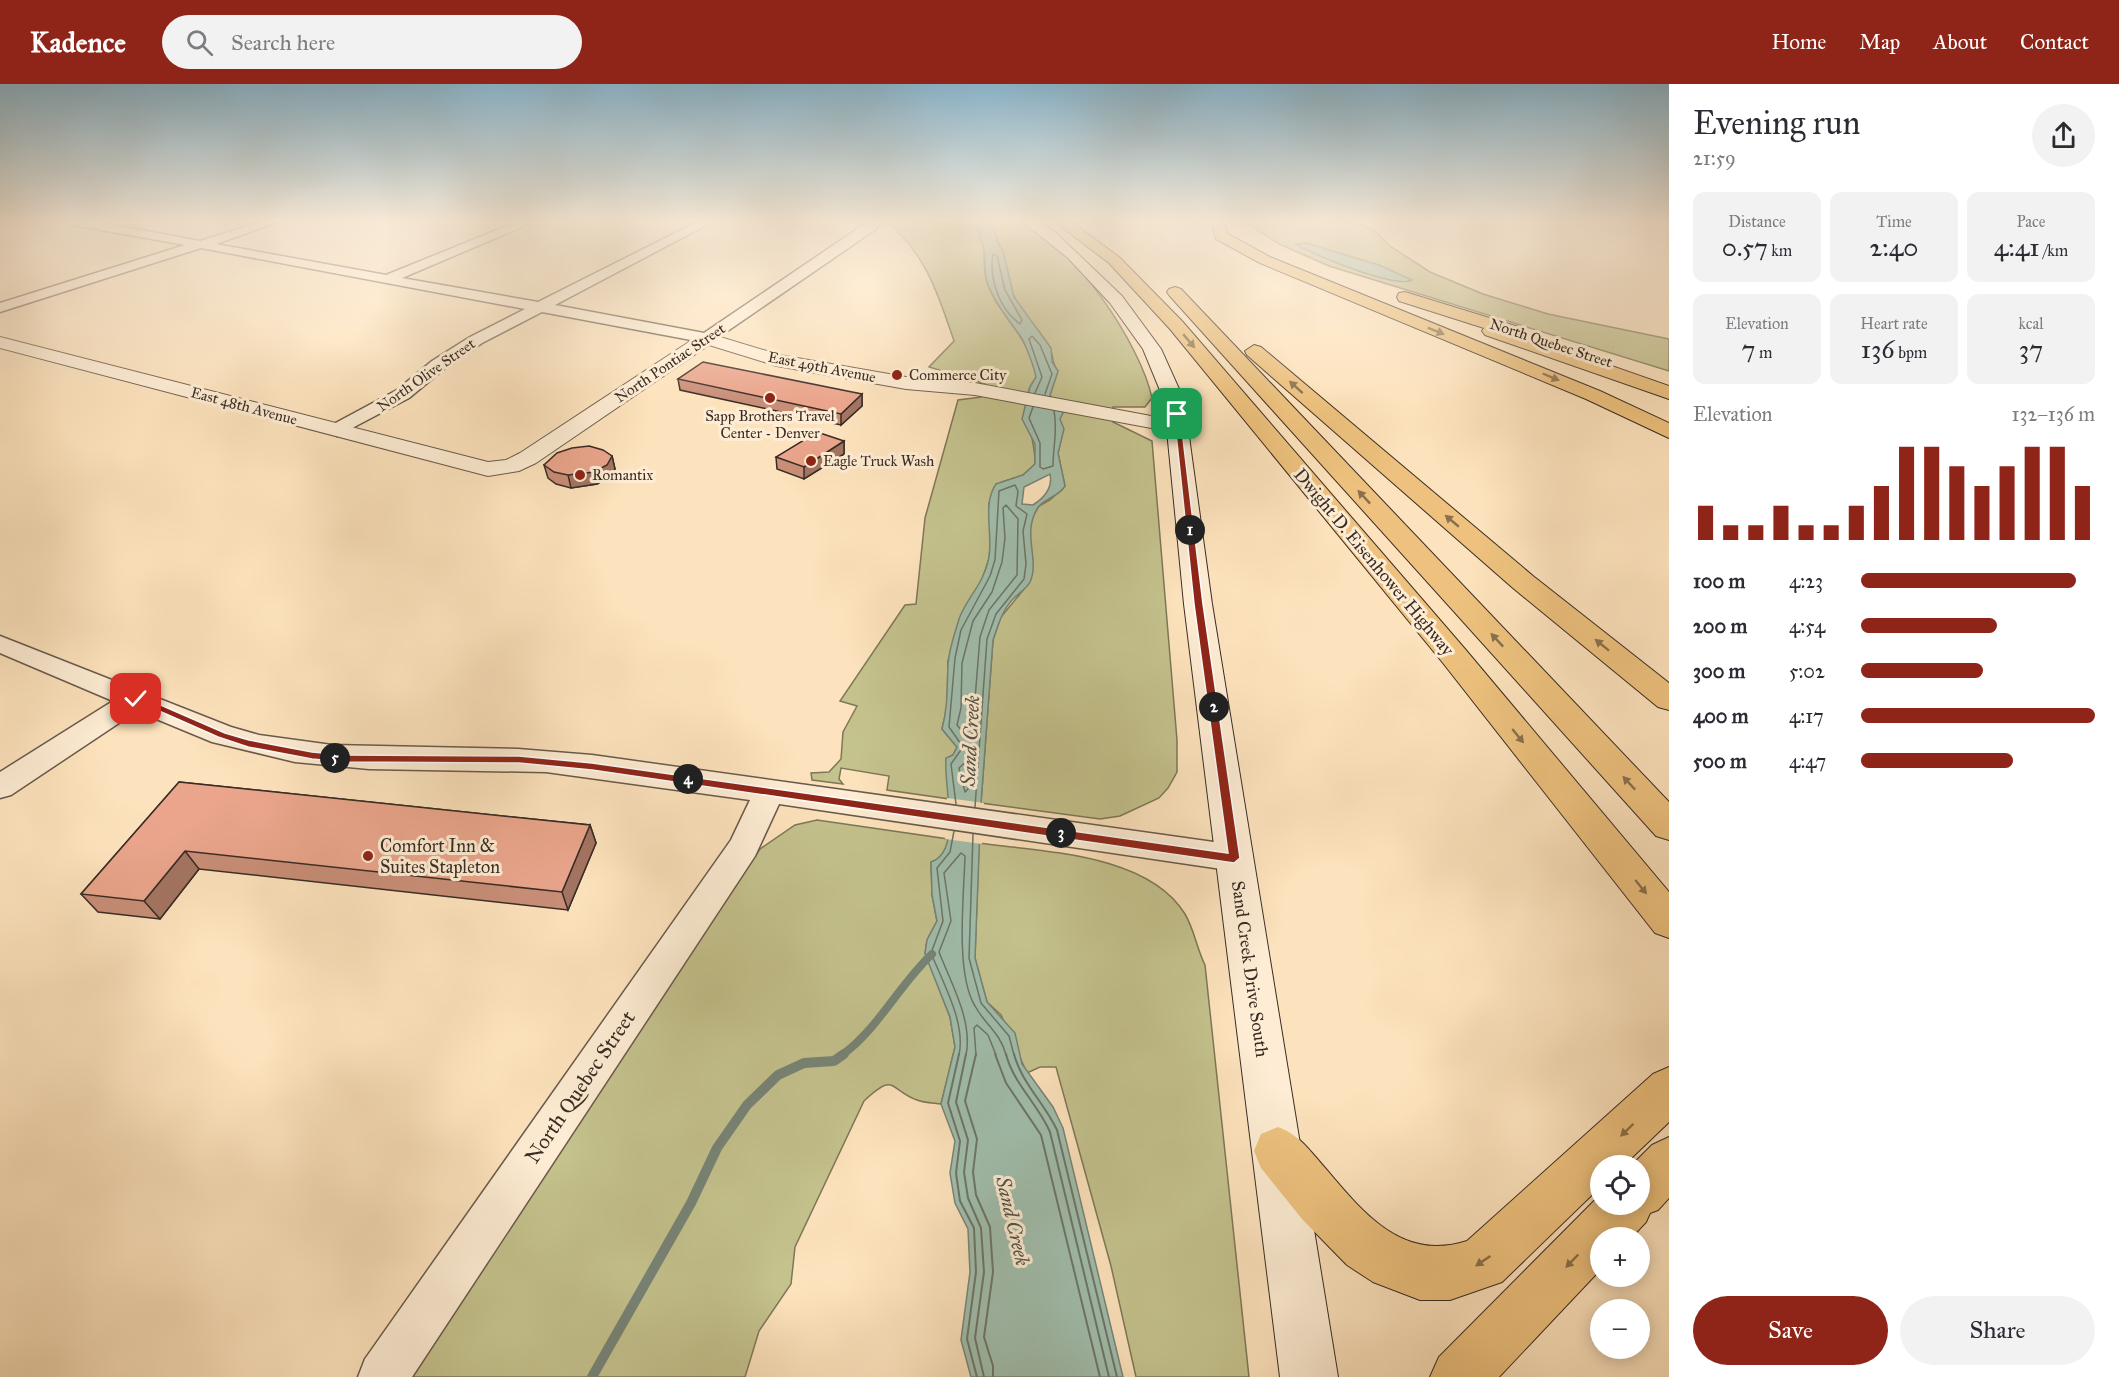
<!DOCTYPE html>
<html lang="en">
<head>
<meta charset="utf-8">
<style>
	:root { --surface:#fff; --page:#f2f2f3; --text:#2b2b33; --muted:#7c7c81; --accent:#8f2418 }
	body { margin:0; font-family:"IM FELL Great Primer",serif; background:var(--page); color:var(--text); height:100vh; display:flex; flex-direction:column; font-size:22px; white-space:nowrap }
	* { box-sizing:border-box; margin:0 }
	p { font-size:20px; color:var(--muted) }
	.icon { flex:none; width:33px; height:33px; fill:none; stroke:currentColor; stroke-width:2; stroke-linecap:round; stroke-linejoin:round }
	.map { position:relative; flex:1; overflow:hidden }
	.details { display:flex; flex-direction:column; background:var(--surface); width:450px }
	.details>* { flex:none }
	.tools { position:absolute; left:1590px; top:1071px; display:grid; gap:12px }
	.tools a { display:grid; place-items:center; width:60px; height:60px; border-radius:50%; background:var(--surface); box-shadow:0 3px 15px #0003; font-size:30px }
	.pin { position:absolute; display:grid; place-items:center; width:51px; height:51px; color:#fff; margin:-26px; border-radius:12px; box-shadow:0 3px 9px #0006 }
	.km { position:absolute; width:30px; height:30px; margin:-15px; border-radius:50%; background:#222; color:#fff; font-size:16px; line-height:30px; text-align:center }
	.round { display:grid; place-items:center; flex:none; width:63px; height:63px; border-radius:32px; background:var(--page) }
	.headline { display:flex; align-items:center; justify-content:space-between; height:102px; padding:0 24px }
	h1 { font-size:33px; font-weight:600; line-height:45px }
	.metrics { display:grid; grid-template-columns:repeat(3,1fr); gap:9px; height:102px; padding:6px 24px }
	.metrics div { display:grid; align-content:center; border-radius:12px; background:var(--page); text-align:center }
	.metrics b { font-size:26px; font-weight:600 }
	.metrics small { font-size:16px; font-weight:400 }
	.metrics p { font-size:16px }
	.chart { height:168px; padding:12px 24px }
	.chart p { display:flex; justify-content:space-between }
	.chart svg { width:100%; height:108px; margin-top:6px; stroke:var(--accent); stroke-width:6 }
	.primary-button { display:flex; gap:12px; margin-top:auto; padding:12px 24px }
	.primary-button a { flex:1; height:69px; border-radius:36px; background:var(--accent); color:#fff; font-size:24px; font-weight:600; line-height:69px; text-align:center }
	.primary-button a+a { background:var(--page); color:var(--text) }
	ul { padding:0 24px; list-style:none; font-size:20px }
	li { display:grid; grid-template-columns:96px 72px 1fr; align-items:center; height:45px }
	li i { height:15px; border-radius:8px; background:var(--accent) }
	header { display:flex; align-items:center; gap:36px; box-sizing:border-box; height:84px; padding:0 30px; background:var(--accent); color:#fff }
	header strong { font-size:28px }
	nav { display:flex; gap:33px; margin-inline-start:auto; font-size:21px }
	.search { width:420px; height:54px; background:var(--page); display:flex; align-items:center; gap:15px; box-sizing:border-box; padding:0 21px; border-radius:33px; color:var(--muted); font-size:22px }
	main { display:flex; flex:1; min-height:0 }
	.map>svg:first-child { display:block }
	.green { fill:#c4c28d; stroke:#7e7759; stroke-width:1.5 }
	.water { fill:#a0bead; stroke:#778477; stroke-width:1.5; fill-rule:evenodd }
	.pier { fill:#fde3bd }
	.lines { fill:none; stroke-linecap:round; stroke-linejoin:round }
	.shore-far1 { stroke:#6c7569; stroke-width:1.5 }
	.shore { stroke:#6c7569; stroke-width:2 }
	.stream-far1 { stroke:#778477; stroke-width:8 }
	.stream { stroke:#778477; stroke-width:10 }
	.minor-casing { stroke:#6a5a4b; stroke-width:3 }
	.tertiary-casing { stroke:#6a5a4b; stroke-width:2 }
	.secondary-casing { stroke:#392c25; stroke-width:2 }
	.primary-casing { stroke:#392c25; stroke-width:2 }
	.motorway-casing { stroke:#392c25; stroke-width:2 }
	.minor { fill:#feedd4; fill-rule:evenodd }
	.tertiary { fill:#feedd4; fill-rule:evenodd }
	.secondary { fill:#feedd4; fill-rule:evenodd }
	.primary { fill:#eec27e; fill-rule:evenodd }
	.motorway { fill:#eec27e; fill-rule:evenodd }
	.wall { fill:#c98e78; stroke:#392c25; stroke-width:1.5 }
	.shaded-wall { fill:#a47462; stroke:#392c25; stroke-width:1.5 }
	.building { fill:#eaa58c; stroke:#392c25; stroke-width:1.5 }
	.oneway { fill:#8a704d }
	.route { fill:#8f2418; stroke:#fff; stroke-width:1.5 }
	.poi-dot { fill:#8f2418; stroke:#feedd4; stroke-width:2 }
	.labels { text-anchor:middle; dominant-baseline:central; stroke-width:6; stroke-linejoin:round; paint-order:stroke }
	.far-street-label { font-size:15px; fill:#392c25; stroke:#feedd4 }
	.far-poi-label { font-size:15px; fill:#392c25; stroke:#feedd4; text-anchor:start }
	.street-label { font-size:18px; fill:#392c25; stroke:#feedd4 }
	.poi-label { font-size:18px; fill:#392c25; stroke:#feedd4; text-anchor:start }
	.water-label { font-size:20px; font-style:italic; fill:#535047; stroke:#feedd4 }
	.near-street-label { font-size:21px; fill:#392c25; stroke:#feedd4 }
</style>
</head>
<body>
<header>
<strong>Kadence</strong>
<div class="search"><svg class="icon" aria-label="search" viewBox="0 0 24 24"><circle cx="10" cy="10" r="6"/><path d="M15 15l6 6"/></svg>Search here</div>
<nav><a>Home</a><a>Map</a><a>About</a><a>Contact</a></nav>
</header>
<main>
<div class="map">
<svg width="1669" height="1293" viewBox="0 0 1669 1293">
	<rect width="100%" height="100%" fill="#fde3bd"/>
	<filter id="stains"><feTurbulence type="fractalNoise" baseFrequency=".00333" numOctaves="4"/><feColorMatrix values="0 0 0 0 .2 0 0 0 0 .09 0 0 0 0 .02 0 0 0 .5 -.17"/></filter>
	<radialGradient id="worn" r=".72"><stop offset=".6" stop-color="#630" stop-opacity="0"/><stop offset="1" stop-color="#630" stop-opacity=".3"/></radialGradient>
	<g class="green">
		<path d="M886 137H971C991 153 980 177 987 198 995 222 1009 234 1021 254 1027 262 1034 283 1037 293 1014 315 1037 354 1035 380L1023 391 1002 398 989 419 991 454 989 475 980 502 961 531 948 577 947 623 942 645 957 663 953 671 946 675 950 715 887 706 889 692 841 684 839 695 843 700 812 696 811 689 829 688 841 675 843 648 857 622 840 617 905 521 916 520 925 434 958 316 981 313 985 300 929 283 954 257C938 210 926 170 886 137Z"/>
		<path d="M986 137C996 137 1013 134 1023 138 1073 160 1141 261 1152 314L1145 323H1113V338L1152 357 1177 656V688L1168 704 1159 714 1120 732 1100 735 981 719 993 556 1001 533 1029 499V448L1033 432 1039 422 1050 416 1065 402 1058 369 1062 352 1060 335 1050 311 1058 287C1051 279 1054 271 1049 262 1037 242 1019 227 1011 205 1006 189 999 144 986 137Z"/>
		<path d="M1244 137H1352L1375 147 1390 162 1430 188 1483 210 1548 230 1669 255V287L1329 182 1279 160Z"/>
		<path d="M817 736 948 755C947 767 943 774 931 778L932 811 937 837 927 856 925 869 950 933 955 963 941 1020C934 1019 924 1019 917 1016 889 1006 896 987 864 1017L795 1163 791 1200 759 1247 745 1293H410L684 873 760 765 795 741Z"/>
		<path d="M979 759C1042 768 1147 769 1185 830 1194 845 1197 865 1205 881L1249 1293H1136L1111 1182 1056 983H1040L1027 989 1001 931 987 918 975 874Z"/>
	</g>
	<g class="water">
		<path d="M971 137H986L995 143 997 158 1003 167 1014 213 1051 264 1052 278 1058 287 1050 311 1063 329 1060 335 1064 345 1058 369 1065 402C1058 414 1043 414 1037 425 1022 450 1040 476 1030 498 1027 504 1018 510 1013 515 1002 527 998 541 993 556L981 719 975 874 987 918 1015 949 1022 980 1053 1023 1063 1044 1123 1293H971L961 1256 970 1188 968 1145 955 1119 950 1089 955 1057 941 1020 955 963 950 933 925 870 927 856 937 837 932 811 931 778C963 767 943 701 946 674L953 671 957 663 942 645C948 623 947 603 948 580 949 565 955 549 959 535 966 514 984 501 989 473 993 450 982 420 996 400L1023 391 1035 380V360L1022 335 1030 303 1036 293C1034 283 1026 261 1021 253 1009 236 997 222 988 201 981 184 990 167 978 152L981 148ZM1050 390C1053 404 1044 414 1033 421L1022 420 1024 403Z"/>
		<path d="M1306 159 1379 181 1412 196C1397 205 1312 171 1296 160Z"/>
	</g>
	<path class="pier" d="M947 714 984 719 982 760 945 755Z"/>
	<g class="lines">
		<g class="shore-far1">
			<path d="M993 170 997 172 1005 206 1022 236 1020 240C999 225 989 195 993 170Z"/>
			<path d="M1035 309 1042 293 1029 255 1032 252 1040 261 1052 290 1045 310"/>
			<path d="M1033 323 1029 334 1040 359V383L1043 385 1053 382C1053 362 1058 346 1054 327"/>
			<path d="M1006 421 1018 435 1017 491 989 526 980 553 972 652 969 655 957 641 961 624 962 579 973 537 992 508 1002 478 1005 454 1003 424Z"/>
			<path d="M968 676V705L965 708 959 684Z"/>
			<path d="M956 720 951 680 963 663 949 643 955 574 961 546 990 492 995 476 999 407 1015 401 1018 407 1016 422 1027 430 1023 447 1026 480 1024 495 996 530 987 555 975 723"/>
			<path d="M954 747 950 768 937 784 943 837 931 869C943 899 966 939 959 971"/>
			<path d="M973 750 969 874 981 919 1009 952 1014 971"/>
			<path d="M966 971C973 937 951 899 939 868L951 837 944 789 961 769 965 772C964 811 955 889 975 922 986 942 1000 948 1006 971"/>
			<path d="M976 971 974 944 977 941 988 951 996 971"/>
		</g>
		<g class="shore">
			<path d="M959 970 948 1019 960 1057 956 1089 960 1117 974 1144 976 1188 967 1255 977 1293"/>
			<path d="M966 970 956 1018 968 1056 964 1088 968 1114 981 1144 984 1188 975 1254 984 1293"/>
			<path d="M976 970 965 1017 977 1055 973 1088 976 1111 990 1143 993 1188 984 1253 993 1282V1293"/>
			<path d="M995 970 1006 999 1041 1051 1100 1293"/>
			<path d="M1006 970C1013 999 1038 1020 1050 1048L1109 1293"/>
			<path d="M1014 970C1021 998 1045 1020 1057 1046L1117 1293"/>
		</g>
		<path class="stream-far1" d="M842 971C878 945 899 901 932 870"/>
		<path class="stream" d="M592 1293 691 1119 717 1064 747 1021 778 991 804 979 834 977 844 970"/>
		<defs>
			<g id="minor">
				<path d="M67 137H93L200 157 263 137H281L216 160 386 191 519 137H536L402 194 538 218 699 137H714L555 221 704 249 869 137H881L876 145 713 257 707 259 542 228 482 259 444 285 409 314 337 352 328 346 330 342 397 306 432 277 470 253 525 225 201 164 0 228V219L185 161 73 141Z"/>
				<path d="M0 552 231 643 259 651 332 661 518 665 592 671 1235 761 1247 765 1251 774 1247 783 1235 787 779 720 755 772 412 1293H358L365 1275 731 756 750 716 546 688 369 685 295 678 212 658 137 627 11 711 0 714V688L113 617 0 569Z"/>
			</g>
			<path id="tertiary" d="M707 249 780 271 906 293 975 299 1178 337 1186 338 1189 343 1186 348 1178 349 975 311 906 305 777 282 709 261 536 379 519 387 488 392 0 264V253L488 378 506 376 520 369 701 250Z"/>
			<path id="secondary" d="M1022 137H1038L1056 149 1122 212 1161 265 1184 316 1212 520 1338 1293H1280L1184 520 1164 316 1143 265 1110 219 1068 174Z"/>
			<g id="primary">
				<path d="M1220 140 1225 141 1228 150 1270 173 1600 307 1669 339V354L1586 315 1260 179 1216 155 1213 144Z"/>
				<path d="M1405 208 1522 244 1525 248 1523 251 1669 302V315L1485 251 1482 247 1484 244 1399 217 1397 213 1399 209Z"/>
				<path d="M1669 983V1038L1623 1082H1600V1103L1502 1198 1450 1216H1420L1373 1198 1347 1181 1302 1135 1261 1084 1254 1067 1261 1050 1278 1043C1301 1052 1309 1066 1326 1085 1364 1130 1403 1178 1467 1157L1653 990Z"/>
				<path d="M1669 1053V1114L1658 1126 1650 1129 1646 1138 1631 1154H1600V1186L1499 1293H1430L1439 1273 1600 1111V1120H1640V1082H1631L1652 1061Z"/>
			</g>
			<g id="motorway">
				<path d="M1054 137H1070L1119 173 1182 237 1465 565 1669 808V854L1655 849 1443 579 1170 245 1109 179Z"/>
				<path d="M1175 203 1181 205 1669 718V756L1656 752 1169 211 1167 208 1169 205Z"/>
				<path d="M1254 261 1261 263 1533 492 1669 599V626L1658 623 1513 504 1247 271 1245 267Z"/>
			</g>
		</defs>
		<use href="#minor" class="minor-casing"/>
		<use href="#tertiary" class="tertiary-casing"/>
		<use href="#secondary" class="secondary-casing"/>
		<use href="#primary" class="primary-casing"/>
		<use href="#motorway" class="motorway-casing"/>
		<use href="#minor" class="minor"/>
		<use href="#tertiary" class="tertiary"/>
		<use href="#secondary" class="secondary"/>
		<use href="#primary" class="primary"/>
		<use href="#motorway" class="motorway"/>
	</g>
	<g class="wall">
		<path d="M678 295 862 310V322L841 341 680 306Z"/>
		<path d="M844 357V370L804 395 777 385 776 373Z"/>
		<path d="M612 372 615 385 609 393 597 400 571 404 556 400 548 394 544 381Z"/>
		<path d="M179 698 590 741 596 759 568 826 199 785 160 835 98 828 81 810Z"/>
	</g>
	<g class="shaded-wall">
		<path d="M862 310V322L841 341V330Z"/>
		<path d="M844 357V370L804 395V383Z"/>
		<path d="M612 372 615 385 609 393 597 400 571 404 568 391Z"/>
		<path d="M590 741 596 759 568 826 562 808Z"/>
		<path d="M185 767 199 785 160 835 144 817Z"/>
	</g>
	<g class="building">
		<path d="M703 278 862 310 841 330 678 295Z"/>
		<path d="M817 348 844 357 804 383 776 373Z"/>
		<path d="M589 362 603 366 612 372 607 381 594 388 568 391 554 388 544 381 557 369 572 364Z"/>
		<path d="M179 698 590 741 562 808 185 767 144 817 81 810Z"/>
	</g>
	<defs><path id="oneway-solid" d="M-6-.8H1V-3.2L6.5 0L1 3.2V.8H-6Z" transform="scale(1.5)"/></defs>
	<g class="oneway">
		<use href="#oneway-solid" transform="translate(1436 247) rotate(22)"/>
		<use href="#oneway-solid" transform="translate(1189 257) rotate(50)"/>
		<use href="#oneway-solid" transform="translate(1551 293) rotate(23)"/>
		<use href="#oneway-solid" transform="translate(1296 303) rotate(-138)"/>
		<use href="#oneway-solid" transform="translate(1364 413) rotate(-133)"/>
		<use href="#oneway-solid" transform="translate(1452 437) rotate(-140)"/>
		<use href="#oneway-solid" transform="translate(1497 556) rotate(-133)"/>
		<use href="#oneway-solid" transform="translate(1602 561) rotate(-141)"/>
		<use href="#oneway-solid" transform="translate(1518 652) rotate(51)"/>
		<use href="#oneway-solid" transform="translate(1629 699) rotate(-133)"/>
		<use href="#oneway-solid" transform="translate(1641 803) rotate(51)"/>
		<use href="#oneway-solid" transform="translate(1627 1046) rotate(136)"/>
		<use href="#oneway-solid" transform="translate(1483 1177) rotate(146)"/>
		<use href="#oneway-solid" transform="translate(1572 1177) rotate(134)"/>
	</g>
	<linearGradient id="sky" x2="0" y2="1"><stop stop-color="#8bb8d0"/><stop offset="0.43" stop-color="#fef2e1"/><stop offset="1" stop-color="#fef2e1" stop-opacity="0"/></linearGradient>
	<rect width="1669" height="318" fill="url(#sky)"/>
	<path class="route" d="M1177 328 1180 330 1203 520 1240 774 1234 779 592 686 519 679 344 678 312 675 248 663 218 653 132 615 140 612 225 649 249 656 312 668 344 671 519 672 592 679 1228 769 1194 520 1174 330Z"/>
	<g class="poi-dot">
		<circle cx="897" cy="291" r="6"/>
		<circle cx="770" cy="314" r="6"/>
		<circle cx="811" cy="377" r="6"/>
		<circle cx="580" cy="391" r="6"/>
		<circle cx="368" cy="772" r="6"/>
	</g>
	<g class="labels">
		<g class="far-street-label">
			<text transform="translate(1551 259) rotate(18)">North Quebec Street</text>
			<text transform="translate(670 279) rotate(-34)">North Pontiac Street</text>
			<text transform="translate(822 283) rotate(11)">East 49th Avenue</text>
			<text transform="translate(426 291) rotate(-35)">North Olive Street</text>
			<text transform="translate(244 322) rotate(15)">East 48th Avenue</text>
		</g>
		<g class="far-poi-label">
			<text x="909" y="291">Commerce City</text>
			<text x="770" y="332" text-anchor="middle">Sapp Brothers Travel<tspan x="770" dy="17">Center - Denver</tspan></text>
			<text x="823" y="377">Eagle Truck Wash</text>
			<text x="592" y="391">Romantix</text>
		</g>
		<g class="street-label">
			<text transform="translate(1374 478) rotate(50)">Dwight D. Eisenhower Highway</text>
			<text transform="translate(1250 885) rotate(82)">Sand Creek Drive South</text>
		</g>
		<g class="poi-label">
			<text x="380" y="762">Comfort Inn &amp;<tspan x="380" dy="21">Suites Stapleton</tspan></text>
		</g>
		<g class="water-label">
			<text transform="translate(970 657) rotate(-87)">Sand Creek</text>
			<text transform="translate(1013 1137) rotate(77)">Sand Creek</text>
		</g>
		<g class="near-street-label">
			<text transform="translate(580 1003) rotate(-56)">North Quebec Street</text>
		</g>
	</g>
	<rect width="100%" height="100%" filter="url(#stains)"/>
	<rect width="100%" height="100%" fill="url(#worn)"/>
</svg>
<div class="tools">
<a><svg class="icon" aria-label="locate" viewBox="0 0 24 24"><circle cx="12" cy="12" r="6"/><path d="M12 2v4M12 18v4M2 12h4M18 12h4"/></svg></a>
<a>+</a>
<a>−</a>
</div>
<div class="pin" style="left:1177px;top:330px;background:#1e9e55"><svg class="icon" aria-label="arrive" viewBox="0 0 24 24"><path d="M6 21V4h12l-3 4 3 4H6"/></svg></div>
<div class="pin" style="left:136px;top:615px;background:#d93025"><svg class="icon" aria-label="check" viewBox="0 0 24 24"><path d="M5 12l5 5 9-10"/></svg></div>
<b class="km" style="left:1190px;top:446px">1</b>
<b class="km" style="left:1214px;top:623px">2</b>
<b class="km" style="left:1061px;top:749px">3</b>
<b class="km" style="left:688px;top:695px">4</b>
<b class="km" style="left:335px;top:674px">5</b>
</div>
<section class="details">
<div class="headline"><div><h1>Evening run</h1><p>21:59</p></div><a class="round"><svg class="icon" aria-label="share" viewBox="0 0 24 24"><path d="M12 15V3M7 8l5-5 5 5M5 13v7h14v-7"/></svg></a></div>
<div class="metrics">
<div><p>Distance</p><b>0.57<small> km</small></b></div>
<div><p>Time</p><b>2:40</b></div>
<div><p>Pace</p><b>4:41<small> /km</small></b></div>
</div>
<div class="metrics">
<div><p>Elevation</p><b>7<small> m</small></b></div>
<div><p>Heart rate</p><b>136<small> bpm</small></b></div>
<div><p>kcal</p><b>37</b></div>
</div>
<div class="chart"><p><span>Elevation</span>132–136 m</p>
<svg viewBox="0 0 160 44" preserveAspectRatio="none"><path d="M5 44V30M15 44V38M25 44V38M35 44V30M45 44V38M55 44V38M65 44V30M75 44V22M85 44V6M95 44V6M105 44V14M115 44V22M125 44V14M135 44V6M145 44V6M155 44V22"/></svg>
</div>
<ul>
<li><b>100 m</b>4:23<i style="width:92%"></i></li>
<li><b>200 m</b>4:54<i style="width:58%"></i></li>
<li><b>300 m</b>5:02<i style="width:52%"></i></li>
<li><b>400 m</b>4:17<i style="width:100%"></i></li>
<li><b>500 m</b>4:47<i style="width:65%"></i></li>
</ul>
<div class="primary-button"><a>Save</a><a>Share</a></div>
</section>
</main>
</body>
</html>
